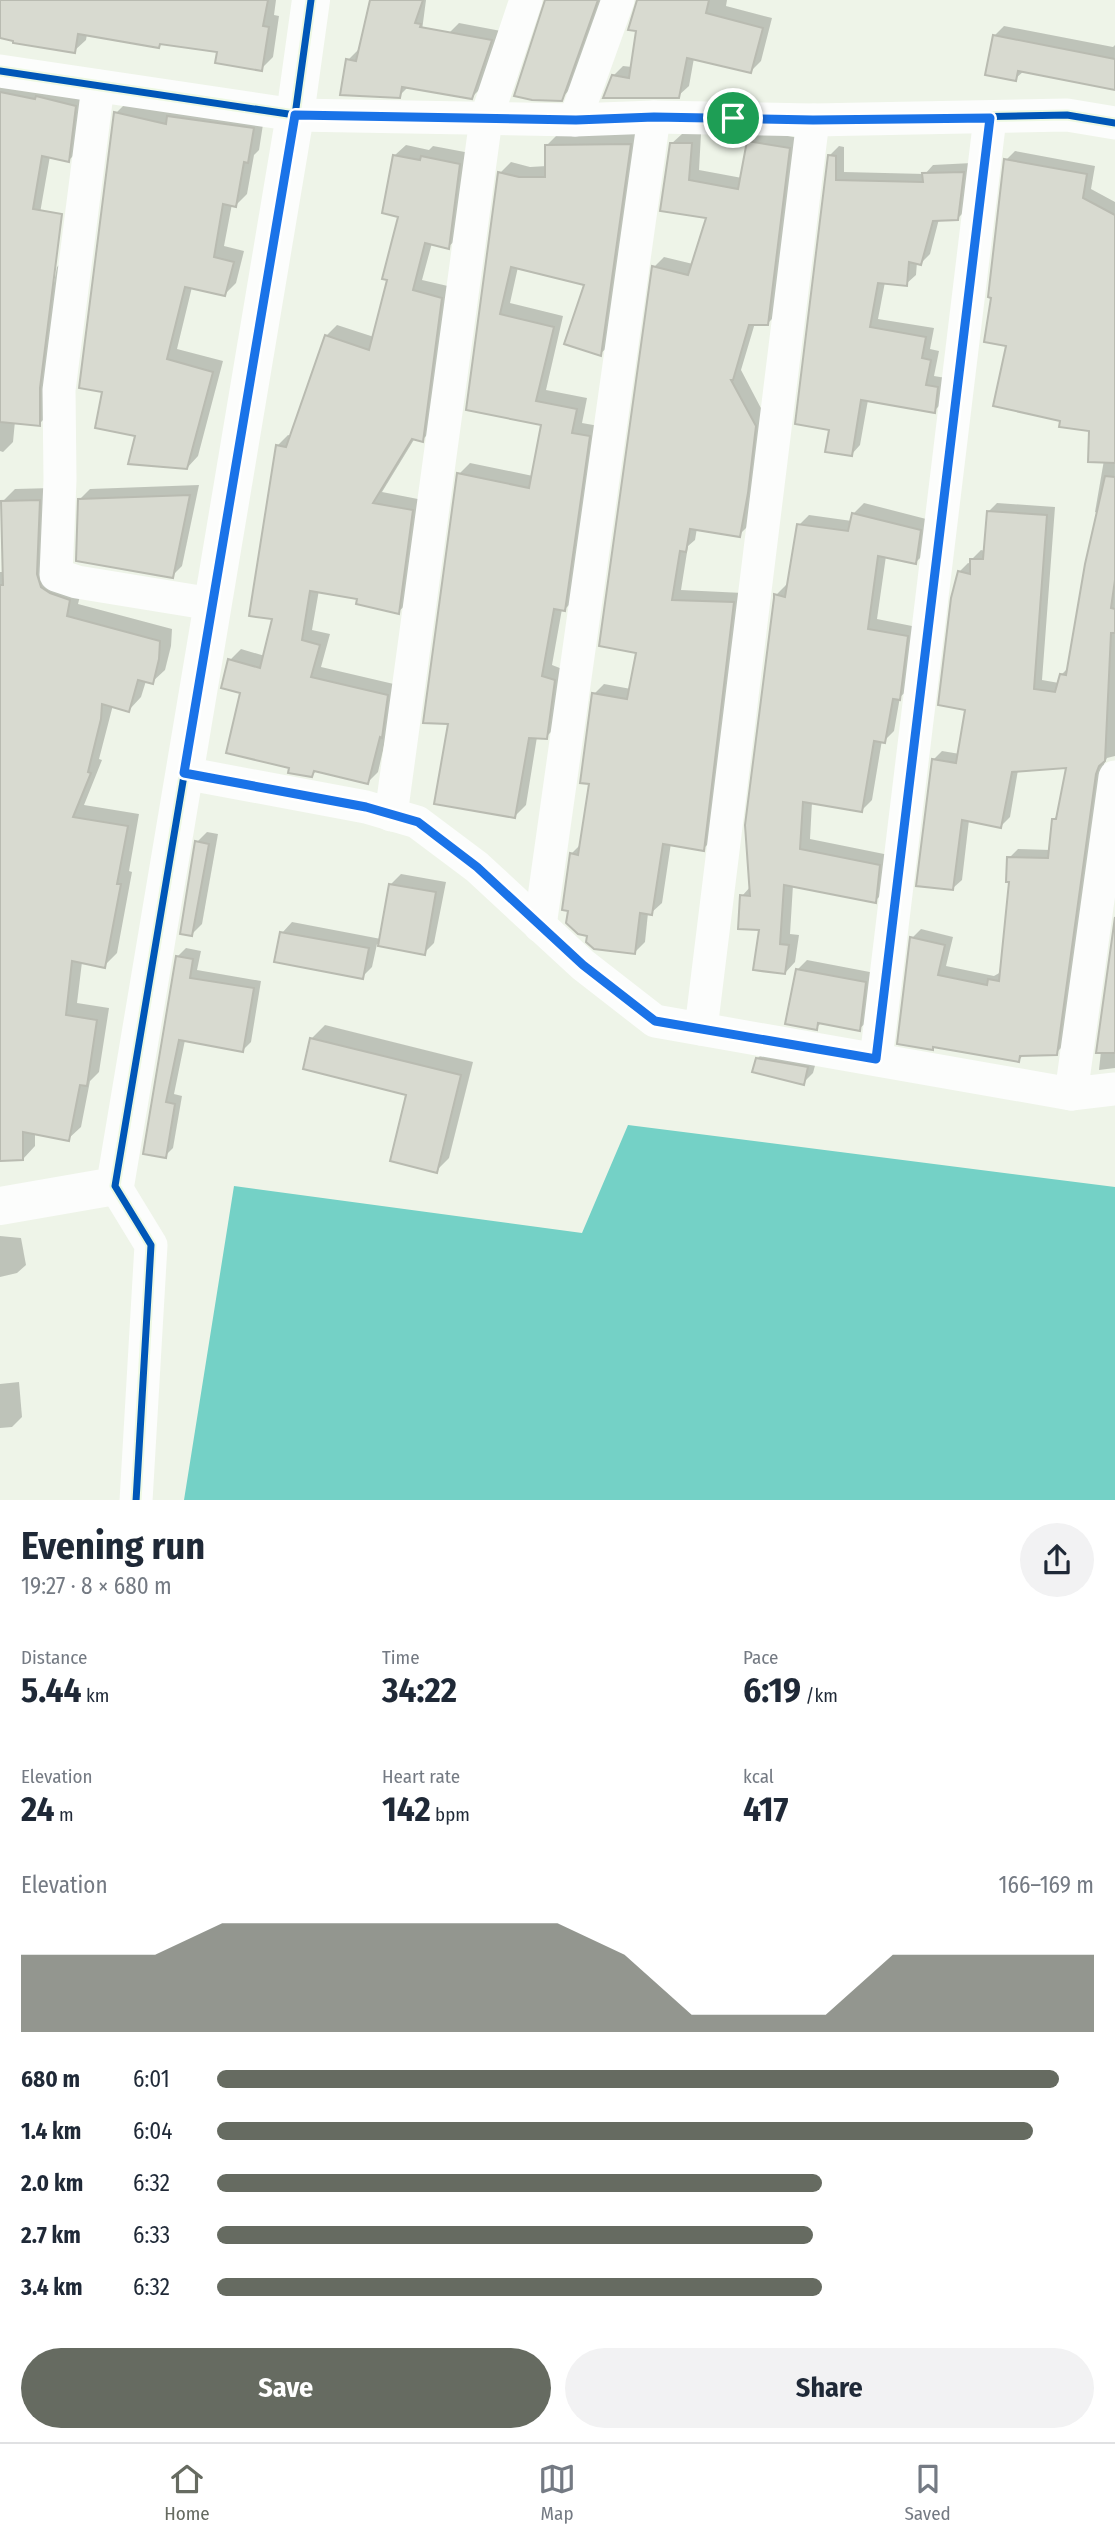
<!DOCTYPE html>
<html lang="en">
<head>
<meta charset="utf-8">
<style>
	:root { --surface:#fff; --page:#f2f2f3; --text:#1f2937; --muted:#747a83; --line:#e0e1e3; --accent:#666b61 }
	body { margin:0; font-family:"Fira Sans Condensed",sans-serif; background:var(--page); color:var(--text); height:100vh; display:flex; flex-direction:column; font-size:26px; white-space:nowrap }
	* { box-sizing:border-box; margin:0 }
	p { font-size:23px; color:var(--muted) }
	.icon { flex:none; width:38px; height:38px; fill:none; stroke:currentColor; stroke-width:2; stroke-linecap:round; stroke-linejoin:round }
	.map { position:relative; height:1500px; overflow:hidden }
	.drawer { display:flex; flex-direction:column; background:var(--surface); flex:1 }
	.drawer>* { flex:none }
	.pin { position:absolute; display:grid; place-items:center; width:60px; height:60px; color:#fff; margin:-30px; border:4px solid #fff; border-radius:50%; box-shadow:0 2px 7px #0007 }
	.round { display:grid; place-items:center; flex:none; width:74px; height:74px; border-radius:37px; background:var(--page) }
	.head { display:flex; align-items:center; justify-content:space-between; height:119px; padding:0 21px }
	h1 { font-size:38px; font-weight:700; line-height:52px }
	.stats { display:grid; grid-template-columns:repeat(3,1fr); gap:10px; height:119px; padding:7px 21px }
	.stats div { display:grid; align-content:center }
	.stats b { font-size:35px; font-weight:700 }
	.stats small { font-size:19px; font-weight:400 }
	.stats p { font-size:19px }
	.chart { height:196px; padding:14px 21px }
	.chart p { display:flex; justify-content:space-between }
	.chart svg { width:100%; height:126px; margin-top:7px; fill:var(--accent); opacity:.7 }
	.button { display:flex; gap:14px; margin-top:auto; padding:14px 21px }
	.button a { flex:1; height:80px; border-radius:42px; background:var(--accent); color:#fff; font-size:28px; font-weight:700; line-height:80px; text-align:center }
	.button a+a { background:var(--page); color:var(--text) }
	ul { padding:0 21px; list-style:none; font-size:23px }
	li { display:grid; grid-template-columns:112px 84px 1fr; align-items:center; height:52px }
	li i { height:18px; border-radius:9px; background:var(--accent) }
	.dock { display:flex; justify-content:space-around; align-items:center; height:98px; border-top:2px solid var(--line); background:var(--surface); font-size:19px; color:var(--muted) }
	.dock a { display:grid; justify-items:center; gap:4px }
	.dock .current { color:var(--accent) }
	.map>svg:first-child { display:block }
	.water { fill:#74d1c6 }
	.shadow { fill:#0003 }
	.building { fill:#d8dad0; stroke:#b9bbb1; stroke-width:2 }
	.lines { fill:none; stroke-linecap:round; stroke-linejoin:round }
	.minor { stroke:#fcfdfc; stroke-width:33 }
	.tertiary { stroke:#fcfdfc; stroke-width:38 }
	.cycleway-casing { stroke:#eef9e3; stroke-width:11 }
	.cycleway { stroke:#0057b8; stroke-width:7 }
	.route-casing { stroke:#fff; stroke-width:14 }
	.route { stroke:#1a73e8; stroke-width:9 }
</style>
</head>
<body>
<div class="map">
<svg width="1115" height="1501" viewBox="0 0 1115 1501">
	<rect width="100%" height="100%" fill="#eef4e8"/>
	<path class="water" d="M628 1125 1115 1187V1500H184L234 1186 582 1233Z"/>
	<g class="shadow">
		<path d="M0 0H276L274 15 279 16 273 57 261 69 219 51 162 42 158 46 87 34 86 40 74 51 0 36Z"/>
		<path d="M372 0H426L419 53 449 33 459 23 501 31 482 87 472 97 409 86 399 96 348 60 358 50 360 51Z"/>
		<path d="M546 0H603L571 88 561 99Z"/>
		<path d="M647 0H727L726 6 772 18 761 61 751 71 694 58 689 86 678 96 613 76 623 66 632 67Z"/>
		<path d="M1004 26 1113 47 1115 45V89L1024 71 1015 79 994 36Z"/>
		<path d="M0 80 85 96 78 151 68 161 50 156 40 213 0 218Z"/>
		<path d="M127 102 264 118 259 150 254 155 247 194 236 205 232 204 224 246 244 251 236 283 225 294 192 287 177 349 223 361 198 456 187 468 137 435 105 391 116 113Z"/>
		<path d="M759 131 799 138 778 313 768 323H755L741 370 765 416 749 525 739 535 697 528 695 540 688 546 681 590 743 593 713 839 703 849 671 843 662 903 651 913H648L645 942 635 952 571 854 582 843 591 783 594 694 604 684 631 689 638 651 654 267 664 257 693 264 708 217 662 209 671 144 682 134H701L699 170 742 178 748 141Z"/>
		<path d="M641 133 611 344 600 354 586 284 518 267 510 303 563 316 546 390 587 398 582 423 599 426 575 599 564 610 562 609 552 665 565 670 557 726 546 737H537L526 805 515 816 450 722 459 474 470 463 533 476 543 424 468 409 500 173 511 162 530 167 547 166V145L558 134Z"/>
		<path d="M406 145 429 150 433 146 470 153 459 237 448 247 432 243 422 280 452 287 433 429 422 440 415 438 382 492 423 500 409 602 398 612 359 597 319 590 312 630 330 634 321 667 398 685 378 772 368 782 317 770 312 775 291 766 242 692 230 660 241 649 265 656 275 618 277 446 288 435 292 436 326 336 337 325 374 337 389 279 400 216 395 155Z"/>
		<path d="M839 146 844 147V172L925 174 933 165 972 163 967 209 958 218 939 219 930 254 921 263 917 262 916 275 906 284 885 282 878 319 934 328 930 349 939 351 934 376 946 378 943 402 934 411 868 400 860 445 851 455 831 428 830 155Z"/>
		<path d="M1015 151 1095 166 1091 189 1115 202V756L1107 758 1104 764 1065 1044 1056 1053 1024 1054 1019 1060 935 1046 932 1048 912 938 921 929 953 937 946 966 994 976 1001 972 1011 881 1009 858 1018 849 1051 850 1053 820 1058 815 1069 767 1018 770 1010 817 1001 826 969 820 962 880 953 888 933 760 942 751 960 754 967 708 959 572 968 563 972 564V559L981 550 985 551 989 511 997 503 1055 507 1042 680 1059 683 1061 675 1070 666 1099 513 1095 512 1104 460 1091 430 1062 420 1008 345 993 296 1006 160Z"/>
		<path d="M64 260 49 414 39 424 15 421 13 442 3 452 0 451V281L53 288 57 267Z"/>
		<path d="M199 485 182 566 172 576 80 499 90 489Z"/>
		<path d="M52 488 49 561 82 588 78 604 172 629 171 646 165 670 152 682 146 681 141 697 129 710 113 705 99 759 102 760 84 805 139 814 129 871 132 872 117 953 104 966 82 962 77 1003 109 1008 99 1072 90 1081 81 1127 68 1139 35 1133V1146L23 1159H0V572H5L2 502 15 489Z"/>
		<path d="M864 503 930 520 926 552 916 562 886 556 877 619 917 627 910 688 900 697 894 731 884 741 882 740 872 800 862 810 812 802 810 839 889 855 885 891 875 901 793 885 790 934 799 935 795 962 785 973 742 896 751 886 776 595 786 585H789L799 525 809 515 852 521 854 513Z"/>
		<path d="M207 832 218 834 202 924 192 934 197 842Z"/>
		<path d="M401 874 446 882 434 943 424 953 377 944 372 967 362 977 282 933 292 922 381 939 391 884Z"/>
		<path d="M1115 930V1068L1099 1070 1101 1051Z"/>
		<path d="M186 948 201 951 197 970 261 981 251 1042 243 1050 185 1040 174 1094 182 1096 173 1148 165 1156 145 1152 178 956Z"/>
		<path d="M807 960 875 973 870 1019 859 1029 822 1022 816 1028 797 970Z"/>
		<path d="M325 1025 473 1062 449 1158 436 1171 408 1094 305 1067 312 1038Z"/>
		<path d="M767 1049 817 1058 813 1073 803 1083 757 1059Z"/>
		<path d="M0 1236 21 1238 26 1265 17 1273 0 1277Z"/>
		<path d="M19 1382 22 1417 12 1427 0 1428V1384Z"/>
	</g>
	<g class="building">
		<path d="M0 0H268L263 26 269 27 262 71 215 63 217 52 160 44 159 48 78 34 75 53 13 43V41L0 38Z"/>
		<path d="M370 0H423L415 23 421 24 420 27 492 40 472 99 402 87 400 98 340 95 346 59 356 61Z"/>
		<path d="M545 0H598L562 101 532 100 514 96Z"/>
		<path d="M637 0H709L706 13 763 28 751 73 687 58 679 98H603L612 75 629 78 636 31 628 30Z"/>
		<path d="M993 35 1115 59V90L1018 71 1016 81 985 75Z"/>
		<path d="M0 92 35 99 36 96 76 106 69 162 42 156 33 209 62 214 40 388V426L0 422Z"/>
		<path d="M114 112 166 124 167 116 254 128 248 163 244 162 236 207 223 204 214 257 234 262 225 296 185 287 167 359 213 372 187 469 128 464 135 436 95 428 102 392 79 388Z"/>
		<path d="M747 141 790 148 768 325H749L733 380H731L756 426 748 493 740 537 690 529 686 552 680 551 672 600 734 602 704 851 663 844 652 915 640 913 635 954 594 949 586 942 587 936 578 934 566 923 568 911 562 910 570 853 578 855 589 784 580 783 592 693 627 699 636 653 599 646 652 266 688 275 706 218 660 211 670 143H692L689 180 738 189Z"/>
		<path d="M631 144 601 356 564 344 584 285 511 267 500 314 554 327 536 401 577 409 572 433 590 436 565 611 554 609 542 676 555 680 547 739 529 738 515 818 434 804 448 724 423 723 457 473 529 488 541 425 466 410 498 172 519 177H545V145Z"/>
		<path d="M393 155 420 160 421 156 460 164 449 249 425 243 413 290 442 298 423 442 412 439 373 503 413 510 399 614 356 604 357 599 310 591 302 640 320 645 311 677 388 695 382 738 380 737 368 784 314 771 312 777 288 773 289 768 226 753 240 693 221 688 228 659 260 668 272 619 249 616 276 445 286 447 325 335 369 350 387 280 382 279 398 217 382 213Z"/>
		<path d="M828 155 836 156V180L923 182 922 173 964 172 958 220 933 221 921 265 909 262 907 286 878 283 870 327 926 337 922 358 931 360 926 385 938 387 935 413 861 400 852 456 825 452 829 430 795 424Z"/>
		<path d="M1004 159 1087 174 1083 198 1115 215V463L1088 462 1089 431 1059 427 1060 421 993 406 1006 346 984 342 991 298 988 297Z"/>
		<path d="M1105 476 1115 477V580L1111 608 1115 609V633H1111L1105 761 1099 766 1096 774 1057 1055 1020 1056 1019 1062 933 1047V1050L897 1044 910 937 945 945 938 975 987 985 988 979 999 981 1009 882H1006L1007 857 1048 858 1052 819H1056L1066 768 1012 772 1001 828 962 820 953 890 916 886 932 759 956 763 965 710 938 705 951 598 958 571 970 574V559H983L987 511 1047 515 1034 689 1055 692 1060 674 1066 675 1085 564Z"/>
		<path d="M190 495 173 578 76 561 78 499Z"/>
		<path d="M40 500 37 574 41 587 50 593 70 600 67 616 160 641 159 659 153 684 138 680 129 712 102 704 101 719 88 772 91 773 73 817 128 826 117 884H121L105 968 72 961 66 1015 97 1020 87 1086 80 1085 69 1141 23 1132V1160L0 1161V585H3L1 501Z"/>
		<path d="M852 513 921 530 916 564 878 556 868 629 908 636 900 700 893 699 885 743 874 741 862 812 803 802 800 849 880 865 876 903 784 885 780 944 789 945 785 974 753 970 759 930 738 929 740 895 750 896 745 825 774 598V594L785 597 797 524 848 531Z"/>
		<path d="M195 841 209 844 192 936 180 934Z"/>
		<path d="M389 884 436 892 425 955 378 946Z"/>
		<path d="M1115 917V1053H1096Z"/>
		<path d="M280 932 369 948 363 979 274 962Z"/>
		<path d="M176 956 193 959 190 978 254 988 243 1052 179 1040 166 1102 175 1104 166 1158 143 1154Z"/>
		<path d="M796 969 866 982 860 1031 818 1023 817 1030 785 1024Z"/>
		<path d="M310 1038 461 1075 437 1173 390 1161 406 1095 303 1069Z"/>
		<path d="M756 1058 808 1067 804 1085 752 1072Z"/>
	</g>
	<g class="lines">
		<g class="minor">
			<path d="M0 71 295 115 575 120 654 117 813 120 1067 115 1115 123"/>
			<path d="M98 86 59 390 60 480 56 575 77 582 212 604"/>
			<path d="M575 120 618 0"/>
			<path d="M184 773 366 807 417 822 477 867 583 965 655 1021 1071 1094 1115 1089"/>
			<path d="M391 815 486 119 526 0"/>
			<path d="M540 926 654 117"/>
			<path d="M701 1029 813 120"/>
			<path d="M876 1059 990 118"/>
			<path d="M1071 1094 1115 777"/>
			<path d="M115 1186 151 1245 136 1501"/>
		</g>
		<path class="tertiary" d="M0 1206 115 1186 295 115 311 0"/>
		<defs>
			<g id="cycleway">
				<path d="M0 71 295 115 575 120 654 117 813 120 1067 115 1115 123"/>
				<path d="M136 1501 151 1245 115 1186 295 115 311 0"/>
			</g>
		</defs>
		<use href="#cycleway" class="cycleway-casing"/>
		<use href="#cycleway" class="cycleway"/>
	</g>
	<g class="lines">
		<defs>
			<path id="route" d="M295 115 576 120 654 117 813 120 990 118 876 1059 655 1021 583 965 477 867 418 822 366 807 184 773Z"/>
		</defs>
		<use href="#route" class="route-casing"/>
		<use href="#route" class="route"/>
	</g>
</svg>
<div class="pin" style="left:733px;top:118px;background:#1e9e55"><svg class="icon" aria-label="arrive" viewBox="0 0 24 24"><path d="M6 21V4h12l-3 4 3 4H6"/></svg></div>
</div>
<section class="drawer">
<div class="head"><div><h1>Evening run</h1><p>19:27 · 8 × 680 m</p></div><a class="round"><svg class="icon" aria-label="share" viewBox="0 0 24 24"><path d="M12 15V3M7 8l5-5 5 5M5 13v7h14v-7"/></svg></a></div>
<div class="stats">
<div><p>Distance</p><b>5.44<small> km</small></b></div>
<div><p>Time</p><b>34:22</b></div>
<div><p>Pace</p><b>6:19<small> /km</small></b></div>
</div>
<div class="stats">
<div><p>Elevation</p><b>24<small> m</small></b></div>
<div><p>Heart rate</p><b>142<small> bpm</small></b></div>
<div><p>kcal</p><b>417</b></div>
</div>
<div class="chart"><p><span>Elevation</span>166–169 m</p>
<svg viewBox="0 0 160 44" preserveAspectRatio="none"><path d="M0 44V17L10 17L20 17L30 6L40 6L50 6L60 6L70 6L80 6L90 17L100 38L110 38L120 38L130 17L140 17L150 17L160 17V44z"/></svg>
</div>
<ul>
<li><b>680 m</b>6:01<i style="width:96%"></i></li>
<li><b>1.4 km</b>6:04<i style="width:93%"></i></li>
<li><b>2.0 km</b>6:32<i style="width:69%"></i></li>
<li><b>2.7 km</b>6:33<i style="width:68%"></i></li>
<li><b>3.4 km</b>6:32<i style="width:69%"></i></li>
</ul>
<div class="button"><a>Save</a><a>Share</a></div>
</section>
<nav class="dock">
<a class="current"><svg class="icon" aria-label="home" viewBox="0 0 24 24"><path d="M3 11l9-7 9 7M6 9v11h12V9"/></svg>Home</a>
<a><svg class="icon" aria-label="map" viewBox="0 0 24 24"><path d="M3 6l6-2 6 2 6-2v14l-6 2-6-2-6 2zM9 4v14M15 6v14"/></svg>Map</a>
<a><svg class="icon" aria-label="saved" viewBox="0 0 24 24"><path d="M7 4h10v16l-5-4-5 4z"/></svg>Saved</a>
</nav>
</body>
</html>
